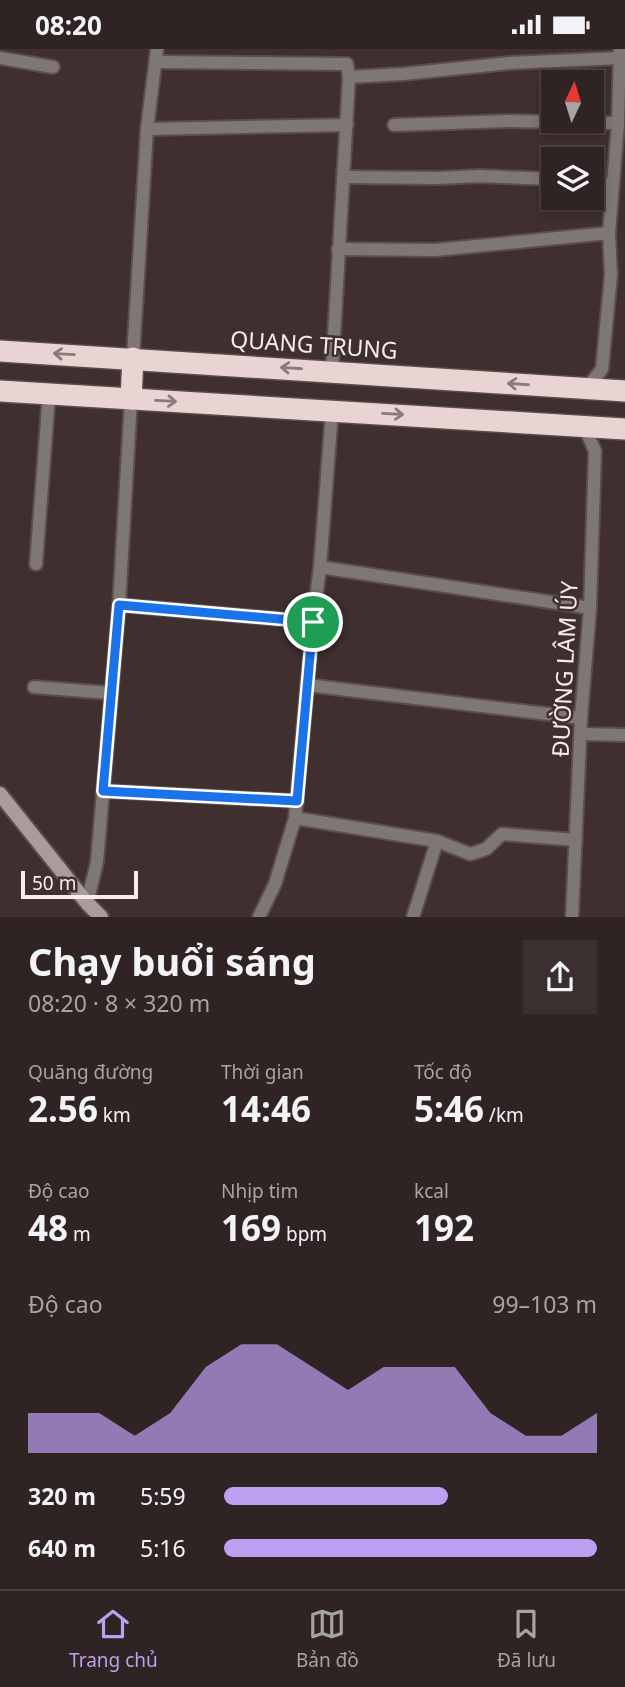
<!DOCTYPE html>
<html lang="vi">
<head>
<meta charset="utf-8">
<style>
	:root { --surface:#2f2323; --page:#3b2f30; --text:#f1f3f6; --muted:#a7a4a6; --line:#4a4041; --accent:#bca0f2 }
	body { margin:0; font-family:"Noto Sans",sans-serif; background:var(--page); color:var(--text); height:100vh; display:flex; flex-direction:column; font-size:26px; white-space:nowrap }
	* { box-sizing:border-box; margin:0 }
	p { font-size:23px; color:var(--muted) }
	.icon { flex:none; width:38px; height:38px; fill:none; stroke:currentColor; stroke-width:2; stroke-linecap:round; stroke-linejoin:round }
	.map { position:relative; height:868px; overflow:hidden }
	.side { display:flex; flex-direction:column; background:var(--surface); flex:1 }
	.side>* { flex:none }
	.needle { width:46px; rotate:4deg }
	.tools { position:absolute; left:541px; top:21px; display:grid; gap:14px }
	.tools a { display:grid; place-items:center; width:63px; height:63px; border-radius:0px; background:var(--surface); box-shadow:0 4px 10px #0003,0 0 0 2px var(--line); font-size:35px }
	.scale { position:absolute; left:21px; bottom:18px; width:117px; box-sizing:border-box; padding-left:7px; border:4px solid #f7ecec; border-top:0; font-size:19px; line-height:24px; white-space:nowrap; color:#f7ecec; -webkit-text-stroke:5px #3f2f2f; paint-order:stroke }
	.pin { position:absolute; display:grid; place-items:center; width:60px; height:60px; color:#fff; margin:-30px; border:4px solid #fff; border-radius:50%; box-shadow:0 2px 7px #0007 }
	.round { display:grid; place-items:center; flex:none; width:74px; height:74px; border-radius:0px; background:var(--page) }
	.head { display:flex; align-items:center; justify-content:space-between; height:119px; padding:0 28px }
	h1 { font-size:38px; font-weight:700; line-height:52px }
	.figures { display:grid; grid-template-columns:repeat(3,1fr); gap:10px; height:119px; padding:7px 28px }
	.figures div { display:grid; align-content:center }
	.figures b { font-size:35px; font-weight:700 }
	.figures small { font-size:19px; font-weight:400 }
	.figures p { font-size:19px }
	.chart { height:196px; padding:14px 28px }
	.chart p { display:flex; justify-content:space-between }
	.chart svg { width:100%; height:126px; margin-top:7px; fill:var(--accent); opacity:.7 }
	ul { padding:0 28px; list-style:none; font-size:23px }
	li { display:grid; grid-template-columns:112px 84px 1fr; align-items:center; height:52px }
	li i { height:18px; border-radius:9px; background:var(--accent) }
	.status { display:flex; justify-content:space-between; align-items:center; height:49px; padding:0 35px; background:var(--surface); direction:ltr }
	.status svg { height:19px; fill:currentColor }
	.menu { display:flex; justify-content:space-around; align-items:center; height:98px; border-top:2px solid var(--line); background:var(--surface); font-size:19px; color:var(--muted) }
	.menu a { display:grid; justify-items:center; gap:4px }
	.menu .selected { color:var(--accent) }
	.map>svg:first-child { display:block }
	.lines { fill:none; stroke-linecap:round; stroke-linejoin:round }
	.street-casing { stroke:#5c4d4d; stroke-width:16 }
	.secondary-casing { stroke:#5c4d4d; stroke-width:18 }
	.highway-casing { stroke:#5c4d4d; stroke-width:24 }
	.street { stroke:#7f7776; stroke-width:12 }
	.secondary { stroke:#aa9c9c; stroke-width:14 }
	.highway { stroke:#e9d3d3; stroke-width:21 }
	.oneway { stroke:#8c7979 }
	.route-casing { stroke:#fff; stroke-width:14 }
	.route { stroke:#1a73e8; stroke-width:9 }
	.labels { text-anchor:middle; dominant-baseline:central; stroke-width:5; stroke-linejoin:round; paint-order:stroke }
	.street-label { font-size:23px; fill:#f7ecec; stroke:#3f2f2f }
</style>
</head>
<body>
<div class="status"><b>08:20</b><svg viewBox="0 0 49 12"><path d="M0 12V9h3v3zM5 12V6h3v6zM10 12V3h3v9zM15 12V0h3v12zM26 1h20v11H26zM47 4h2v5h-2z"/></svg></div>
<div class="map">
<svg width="625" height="868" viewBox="0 0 625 868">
	<rect width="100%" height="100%" fill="#3f2f2f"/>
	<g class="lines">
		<defs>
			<g id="street">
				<path d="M0 9 53 18"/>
				<path d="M157 13 347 15 349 28 332 322"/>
				<path d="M349 28 403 25 510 14 620 9"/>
				<path d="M394 76 507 72 618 74"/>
				<path d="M147 80 347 76"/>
				<path d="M344 128 438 129 479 127 553 130"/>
				<path d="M592 134 612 136"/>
				<path d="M338 200 435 201 609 184"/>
				<path d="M133 309 147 80 157 0"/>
				<path d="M587 339 602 320 611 226 609 184 618 74 620 0"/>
				<path d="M36 515 49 345"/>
				<path d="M320 518 590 559"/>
				<path d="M119 556 313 573"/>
				<path d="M307 636 581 669"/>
				<path d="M34 638 110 644"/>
				<path d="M581 685 625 686"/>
				<path d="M103 742 297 752"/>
				<path d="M295 769 437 792 470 805 486 800 502 785 576 791"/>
				<path d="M87 854 97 813 119 556 131 350"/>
				<path d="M259 868 275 835 295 769 313 573 320 518 332 362"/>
				<path d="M413 868 437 792"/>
				<path d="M572 868 581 669 590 559 595 402 584 377"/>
			</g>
			<path id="secondary" d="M0 745 87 854 101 868"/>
			<g id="highway">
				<path d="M0 302 625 342"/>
				<path d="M0 342 625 380"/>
				<path d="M131 350 133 309"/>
			</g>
		</defs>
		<use href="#street" class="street-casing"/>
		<use href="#secondary" class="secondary-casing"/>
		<use href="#highway" class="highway-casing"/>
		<use href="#street" class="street"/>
		<use href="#secondary" class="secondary"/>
		<use href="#highway" class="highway"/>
	</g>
	<defs><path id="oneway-shaft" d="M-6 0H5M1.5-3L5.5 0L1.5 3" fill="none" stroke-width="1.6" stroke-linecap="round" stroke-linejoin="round" transform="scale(1.75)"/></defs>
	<g class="oneway">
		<use href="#oneway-shaft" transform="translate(64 305) rotate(-177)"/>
		<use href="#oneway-shaft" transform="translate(291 319) rotate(-176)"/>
		<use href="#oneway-shaft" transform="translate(518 335) rotate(-176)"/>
		<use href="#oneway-shaft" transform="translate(166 352) rotate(3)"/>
		<use href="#oneway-shaft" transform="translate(393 365) rotate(3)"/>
	</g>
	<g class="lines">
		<defs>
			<path id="route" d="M119 556 313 573 297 752 103 742Z"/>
		</defs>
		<use href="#route" class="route-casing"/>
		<use href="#route" class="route"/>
	</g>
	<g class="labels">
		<g class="street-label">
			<text transform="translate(314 295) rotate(4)">QUANG TRUNG</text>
			<text transform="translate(564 620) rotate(-87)">ĐƯỜNG LÂM ÚY</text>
		</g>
	</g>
</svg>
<div class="tools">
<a><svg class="needle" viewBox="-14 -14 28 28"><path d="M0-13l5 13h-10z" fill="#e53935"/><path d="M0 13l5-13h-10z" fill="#a7a4a6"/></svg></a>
<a><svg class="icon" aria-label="layers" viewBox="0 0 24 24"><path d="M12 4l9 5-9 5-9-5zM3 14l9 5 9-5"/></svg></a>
</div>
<div class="scale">50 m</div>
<div class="pin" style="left:313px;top:573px;background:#1e9e55"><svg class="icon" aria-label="arrive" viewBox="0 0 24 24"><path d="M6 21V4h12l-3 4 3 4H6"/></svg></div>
</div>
<section class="side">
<div class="head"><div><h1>Chạy buổi sáng</h1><p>08:20 · 8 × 320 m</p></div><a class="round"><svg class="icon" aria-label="share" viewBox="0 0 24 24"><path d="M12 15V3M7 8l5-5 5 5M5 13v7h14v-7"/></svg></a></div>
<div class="figures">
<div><p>Quãng đường</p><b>2.56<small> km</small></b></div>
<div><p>Thời gian</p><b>14:46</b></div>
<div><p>Tốc độ</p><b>5:46<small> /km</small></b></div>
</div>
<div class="figures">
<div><p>Độ cao</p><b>48<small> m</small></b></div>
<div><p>Nhịp tim</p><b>169<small> bpm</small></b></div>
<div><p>kcal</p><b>192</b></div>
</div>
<div class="chart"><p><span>Độ cao</span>99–103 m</p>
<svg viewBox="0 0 160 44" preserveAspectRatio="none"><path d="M0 44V30L10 30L20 30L30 38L40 30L50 14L60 6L70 6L80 14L90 22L100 14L110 14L120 14L130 30L140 38L150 38L160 30V44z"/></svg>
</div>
<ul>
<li><b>320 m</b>5:59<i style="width:60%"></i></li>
<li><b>640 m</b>5:16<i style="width:100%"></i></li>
</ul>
</section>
<nav class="menu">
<a class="selected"><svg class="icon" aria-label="home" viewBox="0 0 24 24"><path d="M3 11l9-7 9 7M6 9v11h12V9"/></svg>Trang chủ</a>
<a><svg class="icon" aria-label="map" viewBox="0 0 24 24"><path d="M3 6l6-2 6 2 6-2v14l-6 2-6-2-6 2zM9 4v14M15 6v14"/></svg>Bản đồ</a>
<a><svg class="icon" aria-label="saved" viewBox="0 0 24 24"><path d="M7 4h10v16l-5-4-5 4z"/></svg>Đã lưu</a>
</nav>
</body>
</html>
